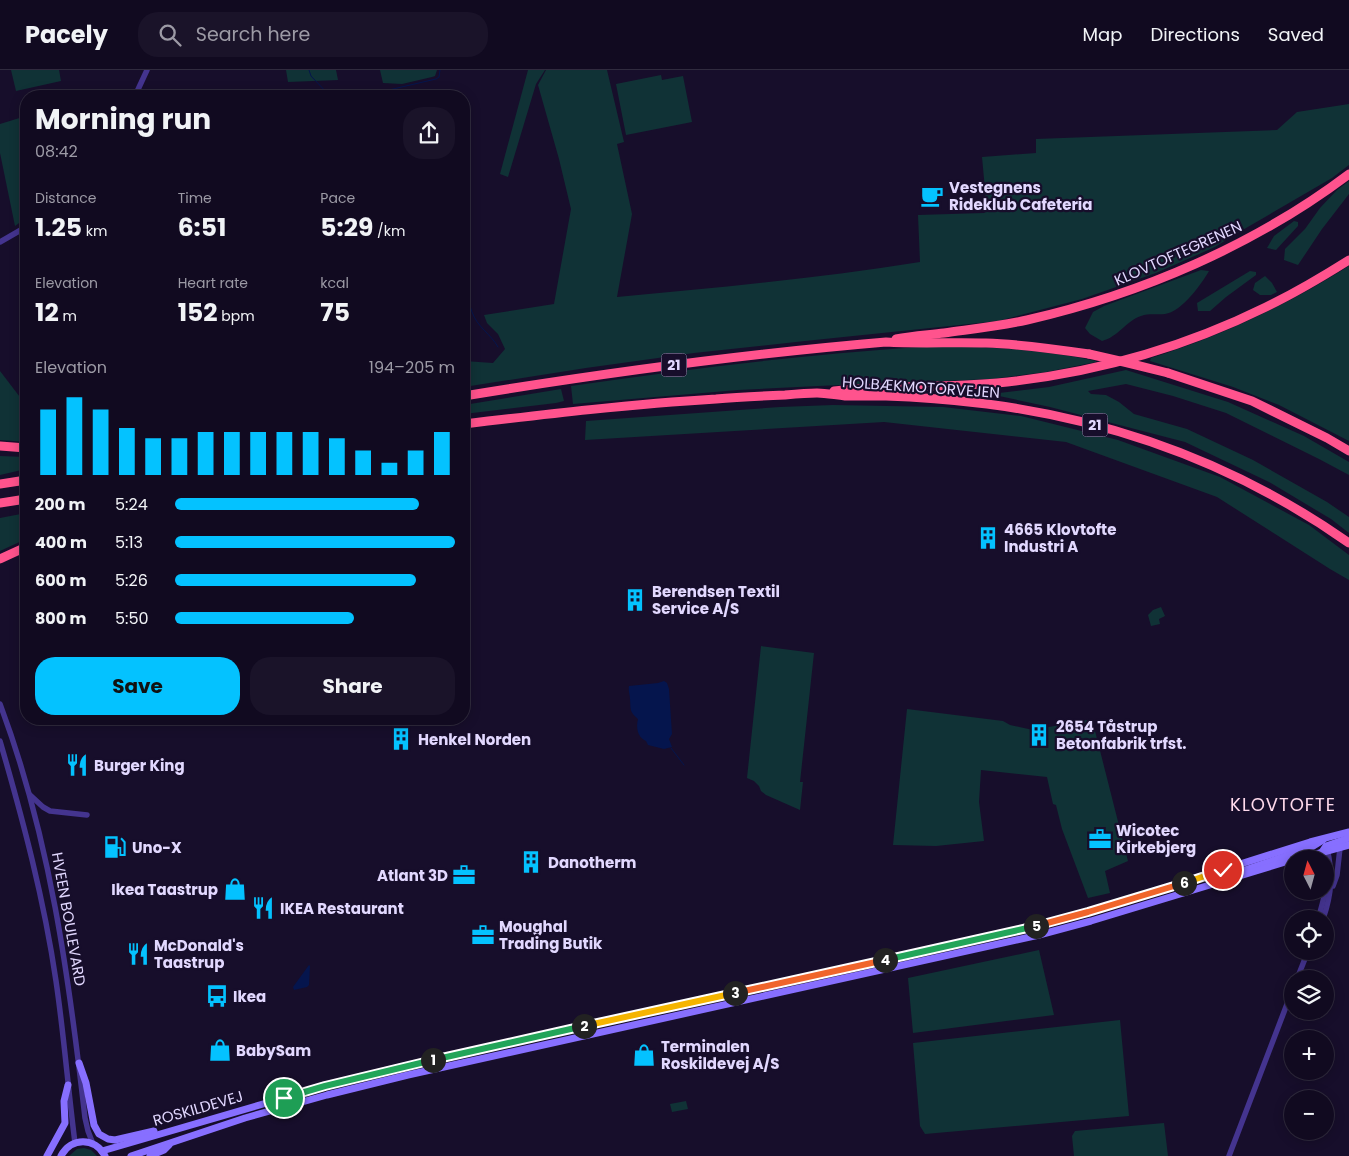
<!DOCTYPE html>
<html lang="en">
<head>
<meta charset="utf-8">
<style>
	:root { --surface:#110a20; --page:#1a1329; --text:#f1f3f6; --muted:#9c9aa5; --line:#302b3e; --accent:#04c2ff }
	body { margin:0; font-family:Poppins,sans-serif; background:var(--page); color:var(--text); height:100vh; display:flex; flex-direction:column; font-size:19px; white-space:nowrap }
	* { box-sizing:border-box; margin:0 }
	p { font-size:16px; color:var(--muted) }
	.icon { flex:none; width:28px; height:28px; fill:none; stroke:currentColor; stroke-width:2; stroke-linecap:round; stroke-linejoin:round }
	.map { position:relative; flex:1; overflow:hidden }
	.sheet { position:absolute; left:20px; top:20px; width:450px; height:635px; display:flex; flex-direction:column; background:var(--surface); border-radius:20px; box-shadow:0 2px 12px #0003,0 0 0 1px var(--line) }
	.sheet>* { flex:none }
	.needle { width:32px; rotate:354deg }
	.fabs { position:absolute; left:1284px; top:780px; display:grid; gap:10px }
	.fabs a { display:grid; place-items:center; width:50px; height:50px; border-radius:50%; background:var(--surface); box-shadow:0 2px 12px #0003,0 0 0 1px var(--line); font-size:25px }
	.pin { position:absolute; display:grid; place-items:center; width:42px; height:42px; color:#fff; margin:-21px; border:2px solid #fff; border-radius:50%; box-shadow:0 1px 5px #0007 }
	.km { position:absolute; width:25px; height:25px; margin:-12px; border-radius:50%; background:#222; color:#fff; font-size:14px; line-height:25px; text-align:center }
	.round { display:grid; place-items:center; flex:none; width:52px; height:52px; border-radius:20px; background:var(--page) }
	.overview { display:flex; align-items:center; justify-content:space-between; height:85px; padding:0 15px }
	h1 { font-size:28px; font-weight:700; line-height:38px }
	.figures { display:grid; grid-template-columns:repeat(3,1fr); gap:8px; height:85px; padding:5px 15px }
	.figures div { display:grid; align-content:center }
	.figures b { font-size:25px; font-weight:700 }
	.figures small { font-size:14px; font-weight:400 }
	.figures p { font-size:14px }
	.chart { height:140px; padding:10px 15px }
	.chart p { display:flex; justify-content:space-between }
	.chart svg { width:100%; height:90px; margin-top:5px; stroke:var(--accent); stroke-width:6 }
	.primary-button { display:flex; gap:10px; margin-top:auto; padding:10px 15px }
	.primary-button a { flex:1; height:58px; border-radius:20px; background:var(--accent); color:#111; font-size:20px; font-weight:700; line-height:58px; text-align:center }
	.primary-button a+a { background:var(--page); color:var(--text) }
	ul { padding:0 15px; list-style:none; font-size:16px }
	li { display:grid; grid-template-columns:80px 60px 1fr; align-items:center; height:38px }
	li i { height:12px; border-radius:6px; background:var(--accent) }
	header { display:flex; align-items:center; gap:30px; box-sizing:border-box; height:70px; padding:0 25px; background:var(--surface); border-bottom:1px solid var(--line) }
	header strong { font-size:24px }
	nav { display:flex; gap:28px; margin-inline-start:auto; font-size:18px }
	.search { width:350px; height:45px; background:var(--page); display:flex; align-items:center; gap:12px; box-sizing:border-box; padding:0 18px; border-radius:20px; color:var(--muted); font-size:19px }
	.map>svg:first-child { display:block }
	.green { fill:#103236 }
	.water { fill:#05154d }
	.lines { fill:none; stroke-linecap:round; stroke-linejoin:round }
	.stream { stroke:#05154d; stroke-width:1 }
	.tertiary { stroke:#44348f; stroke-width:5.5 }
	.secondary { stroke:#876fff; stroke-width:7 }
	.motorway { stroke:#ff538d; stroke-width:9 }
	.motorway-bridge { stroke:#ff538d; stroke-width:9 }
	.split-1-casing { stroke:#fff; stroke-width:10 }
	.split-2-casing { stroke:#fff; stroke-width:10 }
	.split-3-casing { stroke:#fff; stroke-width:10 }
	.split-4-casing { stroke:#fff; stroke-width:10 }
	.split-5-casing { stroke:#fff; stroke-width:10 }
	.split-6-casing { stroke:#fff; stroke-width:10 }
	.split-7-casing { stroke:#fff; stroke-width:10 }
	.split-1 { stroke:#22a559; stroke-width:6 }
	.split-2 { stroke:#22a559; stroke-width:6 }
	.split-3 { stroke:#f5b400; stroke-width:6 }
	.split-4 { stroke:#f0652b; stroke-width:6 }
	.split-5 { stroke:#22a559; stroke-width:6 }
	.split-6 { stroke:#f0652b; stroke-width:6 }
	.split-7 { stroke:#f5b400; stroke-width:6 }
	.labels { text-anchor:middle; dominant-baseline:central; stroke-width:4.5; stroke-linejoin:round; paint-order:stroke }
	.shield { fill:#170e2b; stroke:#a59bbf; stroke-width:1 }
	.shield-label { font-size:14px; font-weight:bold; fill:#e2d8ff }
	.poi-label { font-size:15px; font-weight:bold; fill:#e2d8ff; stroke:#170e2b; text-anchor:start }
	.street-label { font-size:15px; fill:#e2d8ff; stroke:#170e2b }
	.quarter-label { font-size:18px; letter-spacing:1px; fill:#ffdaec; stroke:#170e2b }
</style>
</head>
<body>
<header>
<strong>Pacely</strong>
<div class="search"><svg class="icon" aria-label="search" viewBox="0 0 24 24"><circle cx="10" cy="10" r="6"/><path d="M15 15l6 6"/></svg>Search here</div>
<nav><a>Map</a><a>Directions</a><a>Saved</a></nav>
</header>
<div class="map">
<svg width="1349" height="1086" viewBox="0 0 1349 1086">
	<rect width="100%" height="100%" fill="#170e2b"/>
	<g class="green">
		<path d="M11 0H59L61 11 16 21Z"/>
		<path d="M286 0H336L338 10 288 12Z"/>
		<path d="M380 0H437L435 6 432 7 402 14 383 13Z"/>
		<path d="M528 0H545L536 14 508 107 500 104Z"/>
		<path d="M546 0H607L624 72 617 74 632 144 617 227C718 218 819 208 920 192L918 145 984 143 987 141 982 87 1036 83V69L1277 60 1297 42 1349 34V95L1332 108 1234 165 1215 177 1156 203 1082 229 998 251 805 271 694 283 586 298 464 317V291L493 293 505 279 498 264 487 253 484 245 554 234 571 139 559 89 538 15Z"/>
		<path d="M661 5 662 10 683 6 692 52 626 65 616 14Z"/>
		<path d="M26 46V148L15 156 0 83V54Z"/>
		<path d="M1349 111V124L1322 159 1298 195 1284 190 1285 179 1305 159 1320 138 1337 120Z"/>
		<path d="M1294 151 1298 152V156L1276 180 1267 178 1274 166Z"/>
		<path d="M1349 196V371L1279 335 1233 317 1150 291 1151 288C1221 266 1287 235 1349 196Z"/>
		<path d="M1201 200 1209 201C1201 215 1181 242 1165 244 1157 245 1149 243 1141 246 1126 251 1118 267 1102 271L1090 264 1085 258 1093 242 1104 236Z"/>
		<path d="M1250 201 1256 202V205L1226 227 1210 241H1198L1197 233Z"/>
		<path d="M1265 206 1272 213 1277 222 1271 225H1260L1253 220 1255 213Z"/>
		<path d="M918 277C977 276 1037 278 1096 291V292L1046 302 991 309 818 316 738 320 573 334 571 316C686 299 802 285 918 277Z"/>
		<path d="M1126 300 1228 332 1304 366 1349 392V405L1319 389 1226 343 1173 326 1126 314 1088 321 1091 324 1106 325 1119 332 1134 344 1187 359 1253 390 1327 432 1349 447V463L1331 449 1269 412 1185 372 1050 337 999 326V323L1049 317Z"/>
		<path d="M0 301 26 335V372L0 370Z"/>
		<path d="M561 319 564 331 556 333 464 344V335Z"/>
		<path d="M833 335 943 337 1021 346 1118 370 1220 407 1309 455 1349 485V510L1330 499 1217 427 1066 372 884 352 585 370 586 351 780 337Z"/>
		<path d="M0 386 26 387V399L0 405Z"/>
		<path d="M26 443V469L0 481V448Z"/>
		<path d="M1161 537 1165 546 1159 549 1160 554 1151 556 1148 545 1153 540Z"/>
		<path d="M761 576 814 583 800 712H803L800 740 766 725 761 721 759 716 754 711 747 708Z"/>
		<path d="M907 639 1003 651 1010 655 1033 660 1092 649 1128 791 1105 801 1110 823 1088 828 1062 759 1056 735 1053 734 1047 707 981 700 979 732 984 771 936 776 893 775Z"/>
		<path d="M1039 880 1054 945 913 963 908 908Z"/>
		<path d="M1120 950 1129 1046 925 1064 920 1056 913 973Z"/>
		<path d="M686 1031 688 1039 672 1042 670 1034Z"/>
		<path d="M1164 1053 1168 1086H1074L1072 1066 1075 1061Z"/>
		<path d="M84 1078 91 1080 97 1086H69L77 1079Z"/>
	</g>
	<g class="water">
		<path d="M664 611 667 613 669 619 672 664 669 669 672 677 664 679 648 675 646 671C637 667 636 657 638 649 629 641 631 640 630 629 630 624 628 621 629 616L658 613Z"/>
		<path d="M309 895 310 896 309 915 307 917 294 920 293 917Z"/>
	</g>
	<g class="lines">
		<g class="stream">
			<path d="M309 0 311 6 330 26"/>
			<path d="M363 26 436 9 439 7 440 0"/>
			<path d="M464 179C465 184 467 189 467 195 469 210 466 227 472 242 477 257 491 264 498 277"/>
			<path d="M671 678 684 695"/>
		</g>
		<g class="tertiary">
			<path d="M135 26 147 0"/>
			<path d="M0 172 26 157"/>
			<path d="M0 634C50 767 69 907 85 1048L88 1061 93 1074"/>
			<path d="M0 671C23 750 44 829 56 911 64 965 68 1019 75 1073"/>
			<path d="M30 725 43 737 50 741 87 745"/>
			<path d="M1333 816 1337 805 1340 778"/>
			<path d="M1318 849C1323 832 1328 817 1325 799"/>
			<path d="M1323 849C1332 823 1333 804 1327 778"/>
			<path d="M1297 909 1308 881"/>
			<path d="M1229 1086 1292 921"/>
		</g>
		<g class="secondary">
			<path d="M1322 782 1326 776 1349 768"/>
			<path d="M1298 789 1349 775"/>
			<path d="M1242 801 1310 778 1323 770"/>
			<path d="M79 993 86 1013 94 1055 99 1064 108 1069 115 1070 154 1061"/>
			<path d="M102 1081 325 1016 405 996 1037 856 1117 833 1310 772 1349 762"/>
			<path d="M47 1086 65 1053 64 1031 68 1015"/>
			<path d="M61 1086C71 1067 95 1067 105 1086"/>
			<path d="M131 1086 245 1048 327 1025 408 1005 1039 865 1091 851 1292 790"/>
			<path d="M150 1086 164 1080 169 1075"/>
		</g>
		<g class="motorway">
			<path d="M896 269C912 266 928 265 944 263 972 259 1000 256 1027 250 1141 224 1255 175 1349 104"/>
			<path d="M1168 303 1252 331 1327 368 1349 381"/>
			<path d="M834 321C888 315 943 318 997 313 1090 304 1183 278 1266 237 1295 223 1322 207 1349 190"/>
			<path d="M464 326C604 303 744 284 886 272 919 274 952 272 986 273 1021 274 1055 279 1089 284"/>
			<path d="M464 354C548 344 632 334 716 329 739 327 762 326 785 325 796 324 807 323 817 323 826 323 835 325 845 326 858 326 872 326 886 326 920 327 954 330 987 334 1118 351 1241 397 1349 473"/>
			<path d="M0 376 26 378"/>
			<path d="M0 414 26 410"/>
			<path d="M0 433 26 429"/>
			<path d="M0 489 26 477"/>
		</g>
		<path class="motorway-bridge" d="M1089 284 1124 292 1168 303"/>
	</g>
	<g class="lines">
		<defs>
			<path id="split-1" d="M284 1028 325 1016 433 990"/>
			<path id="split-2" d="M433 990 584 956"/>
			<path id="split-3" d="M584 956 735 923"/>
			<path id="split-4" d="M735 923 885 890"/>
			<path id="split-5" d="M885 890 1036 856"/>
			<path id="split-6" d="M1036 856 1088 842 1184 813"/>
			<path id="split-7" d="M1184 813 1223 800"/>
		</defs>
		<use href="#split-1" class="split-1-casing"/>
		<use href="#split-2" class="split-2-casing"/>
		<use href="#split-3" class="split-3-casing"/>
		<use href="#split-4" class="split-4-casing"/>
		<use href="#split-5" class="split-5-casing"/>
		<use href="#split-6" class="split-6-casing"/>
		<use href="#split-7" class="split-7-casing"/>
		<use href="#split-1" class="split-1"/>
		<use href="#split-2" class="split-2"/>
		<use href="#split-3" class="split-3"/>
		<use href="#split-4" class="split-4"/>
		<use href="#split-5" class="split-5"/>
		<use href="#split-6" class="split-6"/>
		<use href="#split-7" class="split-7"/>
	</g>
	<defs>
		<symbol id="cafe-bare" viewBox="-9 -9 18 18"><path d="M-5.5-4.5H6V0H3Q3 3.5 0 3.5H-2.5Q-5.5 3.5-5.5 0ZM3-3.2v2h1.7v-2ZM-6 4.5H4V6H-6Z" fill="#04c2ff" stroke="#170e2b" stroke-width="2.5" paint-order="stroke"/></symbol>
		<symbol id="building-bare" viewBox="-9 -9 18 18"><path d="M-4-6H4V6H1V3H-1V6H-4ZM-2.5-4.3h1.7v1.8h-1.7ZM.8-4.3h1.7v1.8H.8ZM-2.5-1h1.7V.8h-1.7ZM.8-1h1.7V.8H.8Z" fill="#04c2ff" stroke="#170e2b" stroke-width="2.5" paint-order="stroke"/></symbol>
		<symbol id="restaurant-bare" viewBox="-9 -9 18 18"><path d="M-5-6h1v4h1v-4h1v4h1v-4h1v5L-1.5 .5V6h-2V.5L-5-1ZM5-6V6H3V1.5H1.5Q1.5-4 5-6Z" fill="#04c2ff" stroke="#170e2b" stroke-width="2.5" paint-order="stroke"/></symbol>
		<symbol id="office-bare" viewBox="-9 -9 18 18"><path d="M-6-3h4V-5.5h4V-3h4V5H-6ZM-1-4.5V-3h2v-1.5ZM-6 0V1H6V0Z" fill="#04c2ff" stroke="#170e2b" stroke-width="2.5" paint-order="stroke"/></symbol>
		<symbol id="fuel-bare" viewBox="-9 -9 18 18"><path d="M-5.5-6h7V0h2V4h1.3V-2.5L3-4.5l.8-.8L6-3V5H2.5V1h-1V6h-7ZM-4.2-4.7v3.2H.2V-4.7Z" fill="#04c2ff" stroke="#170e2b" stroke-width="2.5" paint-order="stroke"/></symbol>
		<symbol id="shop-bare" viewBox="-9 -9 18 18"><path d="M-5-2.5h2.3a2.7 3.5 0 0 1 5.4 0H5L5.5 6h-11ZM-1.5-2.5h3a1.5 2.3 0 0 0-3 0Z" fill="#04c2ff" stroke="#170e2b" stroke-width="2.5" paint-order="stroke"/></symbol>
		<symbol id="bus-bare" viewBox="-9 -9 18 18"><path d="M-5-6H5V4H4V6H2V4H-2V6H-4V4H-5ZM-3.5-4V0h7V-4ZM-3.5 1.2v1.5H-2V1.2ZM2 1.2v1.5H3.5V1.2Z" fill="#04c2ff" stroke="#170e2b" stroke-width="2.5" paint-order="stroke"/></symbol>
	</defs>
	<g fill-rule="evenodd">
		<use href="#cafe-bare" x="916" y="110" width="32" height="32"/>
		<use href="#building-bare" x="972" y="452" width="32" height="32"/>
		<use href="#building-bare" x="619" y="514" width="32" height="32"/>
		<use href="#building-bare" x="1023" y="649" width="32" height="32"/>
		<use href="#building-bare" x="385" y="653" width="32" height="32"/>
		<use href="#restaurant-bare" x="61" y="679" width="32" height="32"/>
		<use href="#office-bare" x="1084" y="753" width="32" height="32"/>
		<use href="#fuel-bare" x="99" y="761" width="32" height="32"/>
		<use href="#building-bare" x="515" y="776" width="32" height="32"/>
		<use href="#office-bare" x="448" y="789" width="32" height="32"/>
		<use href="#shop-bare" x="219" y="803" width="32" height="32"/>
		<use href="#restaurant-bare" x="247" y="822" width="32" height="32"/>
		<use href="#office-bare" x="467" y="849" width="32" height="32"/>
		<use href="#restaurant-bare" x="122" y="868" width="32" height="32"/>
		<use href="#bus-bare" x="201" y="910" width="32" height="32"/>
		<use href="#shop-bare" x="204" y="964" width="32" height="32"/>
		<use href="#shop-bare" x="628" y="969" width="32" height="32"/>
	</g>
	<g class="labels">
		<g class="shield">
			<rect x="661.5" y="283.5" width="25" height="23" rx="4"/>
			<rect x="1082.5" y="343.5" width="25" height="23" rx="4"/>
		</g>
		<g class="shield-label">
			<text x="674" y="295">21</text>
			<text x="1095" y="355">21</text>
		</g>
		<g class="poi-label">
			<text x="949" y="117">Vestegnens<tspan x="949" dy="17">Rideklub Cafeteria</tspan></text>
			<text x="1004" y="459">4665 Klovtofte<tspan x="1004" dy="17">Industri A</tspan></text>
			<text x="652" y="521">Berendsen Textil<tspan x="652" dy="17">Service A/S</tspan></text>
			<text x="1056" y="656">2654 Tåstrup<tspan x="1056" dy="17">Betonfabrik trfst.</tspan></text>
			<text x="418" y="669">Henkel Norden</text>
			<text x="94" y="695">Burger King</text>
			<text x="1116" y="760">Wicotec<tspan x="1116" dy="17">Kirkebjerg</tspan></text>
			<text x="132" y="777">Uno-X</text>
			<text x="548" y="792">Danotherm</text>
			<text x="448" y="805" text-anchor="end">Atlant 3D</text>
			<text x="218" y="819" text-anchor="end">Ikea Taastrup</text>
			<text x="280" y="838">IKEA Restaurant</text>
			<text x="499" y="856">Moughal<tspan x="499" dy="17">Trading Butik</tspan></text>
			<text x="154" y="875">McDonald's<tspan x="154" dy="17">Taastrup</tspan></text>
			<text x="233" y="926">Ikea</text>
			<text x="661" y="976">Terminalen<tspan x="661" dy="17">Roskildevej A/S</tspan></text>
			<text x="236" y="980">BabySam</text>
		</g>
		<g class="street-label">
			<text transform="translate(1178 183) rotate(-24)">KLOVTOFTEGRENEN</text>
			<text transform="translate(921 317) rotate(4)">HOLBÆKMOTORVEJEN</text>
			<text transform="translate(69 849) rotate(80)">HVEEN BOULEVARD</text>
			<text transform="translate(198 1038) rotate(-16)">ROSKILDEVEJ</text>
		</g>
		<g class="quarter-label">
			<text x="1283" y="734">KLOVTOFTE</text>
		</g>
	</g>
</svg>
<div class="fabs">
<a><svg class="needle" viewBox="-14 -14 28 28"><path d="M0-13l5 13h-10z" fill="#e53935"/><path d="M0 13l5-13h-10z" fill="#9c9aa5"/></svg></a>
<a><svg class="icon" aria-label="locate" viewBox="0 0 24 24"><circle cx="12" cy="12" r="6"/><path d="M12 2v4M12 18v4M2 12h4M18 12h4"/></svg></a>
<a><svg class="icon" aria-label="layers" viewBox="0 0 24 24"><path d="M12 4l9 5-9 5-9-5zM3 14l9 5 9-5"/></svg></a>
<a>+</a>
<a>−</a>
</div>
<div class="pin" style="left:284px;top:1028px;background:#1e9e55"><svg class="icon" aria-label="arrive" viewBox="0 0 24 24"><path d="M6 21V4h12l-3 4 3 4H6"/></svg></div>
<div class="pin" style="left:1223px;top:800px;background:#d93025"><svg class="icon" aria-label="check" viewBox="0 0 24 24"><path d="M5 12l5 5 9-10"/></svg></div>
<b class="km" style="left:433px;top:990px">1</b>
<b class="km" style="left:584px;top:956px">2</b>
<b class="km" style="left:735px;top:923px">3</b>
<b class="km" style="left:885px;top:890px">4</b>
<b class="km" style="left:1036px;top:856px">5</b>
<b class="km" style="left:1184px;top:813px">6</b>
<section class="sheet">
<div class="overview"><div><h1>Morning run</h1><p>08:42</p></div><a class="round"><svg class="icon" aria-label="share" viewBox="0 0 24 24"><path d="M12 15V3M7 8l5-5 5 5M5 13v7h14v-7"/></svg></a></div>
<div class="figures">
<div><p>Distance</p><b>1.25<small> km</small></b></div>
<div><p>Time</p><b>6:51</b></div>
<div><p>Pace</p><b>5:29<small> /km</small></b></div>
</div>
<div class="figures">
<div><p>Elevation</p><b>12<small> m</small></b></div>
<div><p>Heart rate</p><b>152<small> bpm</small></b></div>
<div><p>kcal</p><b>75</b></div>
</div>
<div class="chart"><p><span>Elevation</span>194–205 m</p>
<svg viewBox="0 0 160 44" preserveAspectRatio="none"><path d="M5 44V12M15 44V6M25 44V12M35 44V21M45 44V26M55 44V26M65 44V23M75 44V23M85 44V23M95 44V23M105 44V23M115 44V26M125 44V32M135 44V38M145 44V32M155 44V23"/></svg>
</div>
<ul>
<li><b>200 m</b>5:24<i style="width:87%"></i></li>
<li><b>400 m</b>5:13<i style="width:100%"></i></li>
<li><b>600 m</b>5:26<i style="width:86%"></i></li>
<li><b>800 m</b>5:50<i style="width:64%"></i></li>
</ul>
<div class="primary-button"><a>Save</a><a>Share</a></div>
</section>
</div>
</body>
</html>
